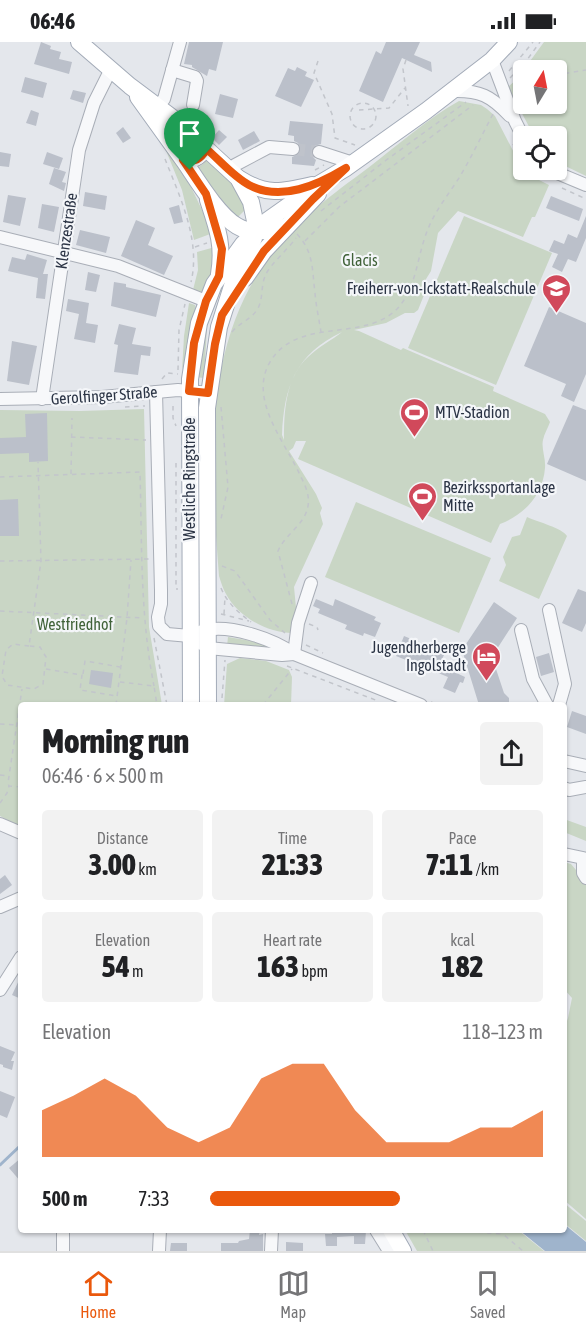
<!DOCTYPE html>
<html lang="en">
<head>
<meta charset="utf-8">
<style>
	:root { --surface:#fff; --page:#f2f2f2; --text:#202124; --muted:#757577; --line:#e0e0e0; --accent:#ea580c }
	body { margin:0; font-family:"Asap Condensed",sans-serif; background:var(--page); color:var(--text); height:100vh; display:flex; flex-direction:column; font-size:22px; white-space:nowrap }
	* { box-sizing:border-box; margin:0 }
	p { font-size:20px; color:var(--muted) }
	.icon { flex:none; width:33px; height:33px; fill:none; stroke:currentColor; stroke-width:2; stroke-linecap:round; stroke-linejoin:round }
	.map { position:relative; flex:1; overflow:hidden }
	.panel { position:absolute; left:18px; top:660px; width:549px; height:531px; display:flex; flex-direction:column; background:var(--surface); border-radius:6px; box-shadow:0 2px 4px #0004 }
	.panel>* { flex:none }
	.needle { width:39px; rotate:10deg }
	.fabs { position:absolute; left:513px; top:18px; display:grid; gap:12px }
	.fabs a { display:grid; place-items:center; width:54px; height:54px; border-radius:6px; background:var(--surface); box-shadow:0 2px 4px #0004; font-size:30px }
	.pin { position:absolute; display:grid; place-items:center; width:51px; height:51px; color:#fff; margin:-62px -26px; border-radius:50% 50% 50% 0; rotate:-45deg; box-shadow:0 0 6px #0007 }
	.pin .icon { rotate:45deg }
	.round { display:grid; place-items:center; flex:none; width:63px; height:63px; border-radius:6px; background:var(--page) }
	.head { display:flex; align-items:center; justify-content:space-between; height:102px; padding:0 24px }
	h1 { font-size:33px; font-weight:800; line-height:45px }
	.stats { display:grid; grid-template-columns:repeat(3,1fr); gap:9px; height:102px; padding:6px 24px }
	.stats div { display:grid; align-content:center; border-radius:6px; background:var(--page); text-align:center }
	.stats b { font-size:30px; font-weight:800 }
	.stats small { font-size:16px; font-weight:400 }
	.stats p { font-size:16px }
	.chart { height:168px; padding:12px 24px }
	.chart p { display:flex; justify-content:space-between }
	.chart svg { width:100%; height:108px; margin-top:6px; fill:var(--accent); opacity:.7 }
	ul { padding:0 24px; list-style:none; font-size:20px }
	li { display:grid; grid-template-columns:96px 72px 1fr; align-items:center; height:45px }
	li i { height:15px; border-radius:8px; background:var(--accent) }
	.status { display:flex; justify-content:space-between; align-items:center; height:42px; padding:0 30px; background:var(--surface); direction:ltr }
	.status svg { height:16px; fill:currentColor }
	.dock { display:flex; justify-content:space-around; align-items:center; height:84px; border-top:2px solid var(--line); background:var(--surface); font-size:16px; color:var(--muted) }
	.dock a { display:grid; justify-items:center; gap:3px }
	.dock .selected { color:var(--accent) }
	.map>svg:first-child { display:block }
	.green { fill:#c9d6c5; fill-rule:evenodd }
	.water { fill:#9fb4cc }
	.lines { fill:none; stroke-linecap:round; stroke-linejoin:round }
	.stream { stroke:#9fb4cc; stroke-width:3 }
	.building { fill:#bbc0ca }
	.minor-tunnel { stroke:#bfc3cb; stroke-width:12; stroke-dasharray:12 6; stroke-linecap:butt }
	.minor-casing { stroke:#a9aeb7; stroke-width:14 }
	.major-casing { stroke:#a3abb8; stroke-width:18 }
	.path { stroke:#c2c5cb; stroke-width:1.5; stroke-dasharray:4.5 4.5; stroke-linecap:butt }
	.minor { stroke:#f7f8fa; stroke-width:12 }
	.major { stroke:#fff; stroke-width:16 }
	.route-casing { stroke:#fff; stroke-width:12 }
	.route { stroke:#ea580c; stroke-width:8 }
	.labels { text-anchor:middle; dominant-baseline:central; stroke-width:4.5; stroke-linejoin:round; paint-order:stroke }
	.street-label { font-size:16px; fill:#2b3445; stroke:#f4f6f9 }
	.park-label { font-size:16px; fill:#3f6138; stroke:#f4f6f9 }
	.poi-label { font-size:16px; fill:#2b3445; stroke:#f4f6f9; text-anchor:end }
</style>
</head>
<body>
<div class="status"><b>06:46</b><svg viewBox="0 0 49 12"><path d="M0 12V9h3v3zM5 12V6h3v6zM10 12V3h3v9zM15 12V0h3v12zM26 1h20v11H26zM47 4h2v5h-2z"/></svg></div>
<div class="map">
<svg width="586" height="1209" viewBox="0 0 586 1209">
	<rect width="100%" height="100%" fill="#e4e7ec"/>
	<g class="green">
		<path d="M544 0H586V134L557 120 556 94H534L508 45 517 37ZM524 28H556V62H524Z"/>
		<path d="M459 59 481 63 487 67 495 74 523 128 533 135 549 143 535 175H532L523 195 458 169 438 191 431 229 423 242 424 253 418 268 414 271H405L386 281 354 288 359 289 401 308 403 306 494 345 493 349 545 372 550 380C548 386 544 392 543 398 541 406 546 417 545 426 543 453 524 473 500 482L491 501 298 417 306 399H296L293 406 289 409 316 452 322 466 320 471 323 482 294 545 297 576 295 591C269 592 238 575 226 552 223 547 221 540 219 534 211 429 201 312 265 221 292 182 330 154 368 126 398 103 427 77 459 59ZM342 290C332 298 318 305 308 315 285 336 284 371 284 398L282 393C284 344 296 312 342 290Z"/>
		<path d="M158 69 199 110 192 113 188 112Z"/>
		<path d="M165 106 191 145 213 191 194 198 182 148Z"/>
		<path d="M211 115 227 129 247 166 236 177 198 126Z"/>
		<path d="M464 174 552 211 496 343 408 306Z"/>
		<path d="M215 205 213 226 203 250 193 248 198 228 197 210Z"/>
		<path d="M224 235 228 238 217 256 207 285 204 336 195 335 201 295Z"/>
		<path d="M189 261 195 263 196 267 182 329 184 294Z"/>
		<path d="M144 367 149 585 162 663H21V785L0 774V368L80 369Z"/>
		<path d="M356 460 491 516 459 591 325 535Z"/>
		<path d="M527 475C538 480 562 486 567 494L539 557 499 539 506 523 503 515 512 495 520 493Z"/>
		<path d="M228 595 263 601 280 606 227 604Z"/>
		<path d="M240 616 266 619 289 628 292 635 291 663H224L227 622Z"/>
		<path d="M564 777 586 785V799L564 790Z"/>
		<path d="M564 820 571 822 586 840V1177L564 1158V988L568 976 572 956 564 947Z"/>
		<path d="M564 1161 586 1179V1199L564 1181Z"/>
		<path d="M405 1188H518L544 1209H417Z"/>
	</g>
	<path class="water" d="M564 1182 586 1200V1209H545L519 1188H564Z"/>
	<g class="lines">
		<path class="stream" d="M0 1123 21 1103"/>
	</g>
	<g class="building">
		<path d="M41 0 51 4 50 7 61 10 59 17 72 20 69 32 34 22Z"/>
		<path d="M189 0H223L216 29 209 27 207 34 192 25V23L184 22Z"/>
		<path d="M386 0H420L414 13 431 20 432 30 402 16 383 60 359 49 376 9 381 12Z"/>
		<path d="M297 25 307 30 305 34 314 38 301 65 275 54 288 26 295 29Z"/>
		<path d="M25 35 47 41 43 56 21 50Z"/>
		<path d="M73 48 86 51 83 61 70 57Z"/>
		<path d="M220 52 238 57 233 76 215 72Z"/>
		<path d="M31 68 39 71 36 84 26 81Z"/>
		<path d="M290 79 323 82 321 102 314 104 311 108 313 115 316 118 314 124 292 122V115L299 112 301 107 298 101 294 99V94L288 93Z"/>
		<path d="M123 85 131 96 123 101 116 91Z"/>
		<path d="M219 88 227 95 219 103 212 96Z"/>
		<path d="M254 89 260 99 243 108 238 98Z"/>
		<path d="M0 110 11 112 9 125 0 124Z"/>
		<path d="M47 110 63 116 59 127 43 122Z"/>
		<path d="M54 126 66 130 62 140 66 141 64 149 49 142Z"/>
		<path d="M85 150 107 154 105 168 83 164Z"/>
		<path d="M8 153 26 156 20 184 3 180Z"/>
		<path d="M551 154 583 167 579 179 546 166Z"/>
		<path d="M42 162 59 165 54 190 38 186Z"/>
		<path d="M179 163 183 180 174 182 169 166Z"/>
		<path d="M586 174V196L576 220 568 217 562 230 552 225 558 212 549 209 554 198 564 202 568 192 577 196Z"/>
		<path d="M136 178 155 186 148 203 173 214 164 233 121 214Z"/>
		<path d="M80 188 110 195 106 211 76 203Z"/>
		<path d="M27 212 47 218 43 232H48L45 257 36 256 38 236 8 229 12 215 25 218Z"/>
		<path d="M88 230 100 233 96 250 85 248Z"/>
		<path d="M114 240 126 242V245L161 253 156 275 111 264Z"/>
		<path d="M68 257 89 261 86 281 98 283 95 301 74 297 79 272 66 269Z"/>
		<path d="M549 265 586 281V332L574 360 561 354 566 342 524 324Z"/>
		<path d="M119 282 136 286 132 302 151 305 150 314 141 313 138 333 114 330 118 303 114 302Z"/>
		<path d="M12 299 37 304 29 343 7 339Z"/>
		<path d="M573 363 586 368V439L547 422Z"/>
		<path d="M47 371 48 419 29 420V411L0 412V396L26 395 25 372Z"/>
		<path d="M18 457 19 494H0V458Z"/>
		<path d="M578 547 586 550V581L582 590 562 581Z"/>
		<path d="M316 557 333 564 335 557 376 575 374 578 381 581 375 595 364 591 363 594 345 587 347 583 318 571 320 567 313 564Z"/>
		<path d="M494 560 517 576 495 610 496 616 494 621 504 651 509 656V663H479L462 608Z"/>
		<path d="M404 594 445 611 439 623 465 635 463 641 460 640 455 651 443 646 448 635 396 614Z"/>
		<path d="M549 611 554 630 541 634 536 615Z"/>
		<path d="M91 628 113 631 111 646 89 642Z"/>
		<path d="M572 669 586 674V692L567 685Z"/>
		<path d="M5 833 12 843 0 852V837Z"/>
		<path d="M21 934V957L12 953Z"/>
		<path d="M0 1004 15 1010 11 1019H14L12 1028 3 1025V1023L0 1022Z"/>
		<path d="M0 1049 15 1055 7 1076 0 1073Z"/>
		<path d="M21 1116V1140L9 1126Z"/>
		<path d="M250 1188H260L259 1193 263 1192V1209H221V1201H238L239 1199 249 1197Z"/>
		<path d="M332 1188 366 1189 365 1202H354V1194L337 1195V1204H326L325 1192H332Z"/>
		<path d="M286 1200 303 1201V1209H286Z"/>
		<path d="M171 1201H187V1209H170Z"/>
	</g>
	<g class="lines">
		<path class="minor-tunnel" d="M293 107 319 110"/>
		<defs>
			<g id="minor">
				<path d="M492 18 515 79 524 97"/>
				<path d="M172 28 195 35 197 39 193 63"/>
				<path d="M452 49C480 48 491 54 510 74"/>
				<path d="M158 64 164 57 180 0"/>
				<path d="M319 110 353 121"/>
				<path d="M183 118C192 120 198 119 204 111L203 103"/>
				<path d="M230 128 235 123 269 105 293 107"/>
				<path d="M550 128 586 143"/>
				<path d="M0 195 118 224 206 259"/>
				<path d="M156 350 161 548V562L158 575 159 584 167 592 190 594 208 606 282 613 294 612"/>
				<path d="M0 357 102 355 178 348 208 351"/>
				<path d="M42 357 79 108 94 61 111 27"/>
				<path d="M549 568 565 642 559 663"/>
				<path d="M521 588 533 637 547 663"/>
				<path d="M202 589C228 581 273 597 294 612L421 663"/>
				<path d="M294 612 298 581 311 541"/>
				<path d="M564 719 586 724"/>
				<path d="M564 746 569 748 586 745"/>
				<path d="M0 782 21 791"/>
				<path d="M564 812 583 816V831L586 836"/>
				<path d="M0 865 21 856"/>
				<path d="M0 948 21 915"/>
				<path d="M63 1188V1209"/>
				<path d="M376 1188 389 1209"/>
				<path d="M159 1209 160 1188"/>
				<path d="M271 1209 272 1188"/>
			</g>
			<g id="major">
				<path d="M79 0 130 44 174 77 238 136 251 160 255 179 254 196 233 241 219 285 207 366 208 663"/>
				<path d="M138 55C153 76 169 98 184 119 197 138 218 173 237 184 252 193 272 189 287 184"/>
				<path d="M240 137C267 154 282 150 312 143"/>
				<path d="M208 158C217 185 224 203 219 232"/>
				<path d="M245 236 264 209 318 152"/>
				<path d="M191 663 190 337 199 281 214 242 243 202 268 178 319 142 346 126 426 69 492 18 509 0"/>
				<path d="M391 1188 403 1209"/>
			</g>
		</defs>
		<use href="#minor" class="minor-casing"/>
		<use href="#major" class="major-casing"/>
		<g class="path">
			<path d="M406 18 403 27 408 64"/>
			<path d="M318 19 314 31 332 72 335 96 355 103"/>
			<path d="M509 29 533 0"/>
			<path d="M556 33 586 28"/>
			<path d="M510 36 527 18 540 0"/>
			<path d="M514 49 524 43"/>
			<circle cx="363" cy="74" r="13"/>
			<path d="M359 68 389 66 405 46"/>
			<path d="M513 102 524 122"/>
			<path d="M165 117C180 155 201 199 191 240"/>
			<path d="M315 128 324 123"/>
			<path d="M527 128 542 136"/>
			<path d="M562 146 586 157"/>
			<path d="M321 169 385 119 466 60"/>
			<path d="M297 192C314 210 312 228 315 251 316 264 319 277 321 290"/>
			<path d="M305 199 339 165 473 63"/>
			<path d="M195 205 207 201"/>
			<path d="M232 290C239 281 250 278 257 268 264 257 260 244 266 232 270 223 288 207 296 196"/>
			<path d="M178 328 179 288 185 262"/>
			<path d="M162 337 167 331 178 332"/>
			<path d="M173 364V376L176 384"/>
			<path d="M125 365 145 364"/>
			<path d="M221 365 228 445 221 477"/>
			<path d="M71 395 146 398"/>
			<path d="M176 421V547H178"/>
			<path d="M71 432 72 376"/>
			<path d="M0 435 140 430C142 501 140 574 154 644"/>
			<path d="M0 519 149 517"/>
			<path d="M222 524 235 529 270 578 285 591"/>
			<path d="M221 546C227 561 239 571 251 580"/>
			<path d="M292 562 278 509C285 492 305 483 308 464 310 453 305 443 300 433 285 400 248 357 270 320 297 274 363 301 397 267 417 246 417 213 428 187 435 169 448 153 459 136 471 116 482 93 493 72"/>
			<path d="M0 569 143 576"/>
			<path d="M221 572 249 579"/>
			<path d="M224 572 225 555"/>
			<path d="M309 582 317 585 318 588"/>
			<path d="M154 596 167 663"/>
			<path d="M306 603 323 611"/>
			<path d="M29 604 13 602 6 608 2 634 7 643 34 647 43 642 46 615 40 605 29 604 41 519 38 420"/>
			<path d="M287 624 378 659"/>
			<path d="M46 627 82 633 80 648 117 654"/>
			<path d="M83 632 85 619 120 625"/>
			<path d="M120 640 154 644 157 663"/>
			<path d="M222 656 225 618"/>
			<path d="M431 660 439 663"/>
			<path d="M116 663 127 576 131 518"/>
			<path d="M263 663 292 627"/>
			<path d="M0 682 21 683"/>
			<path d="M0 733 8 734"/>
			<path d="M21 745 9 744 8 741 22 647"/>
			<path d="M0 761 7 751 9 744"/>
			<path d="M423 1188 433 1209"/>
			<path d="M498 1188 523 1209"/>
			<path d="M424 1190 463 1189 502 1192"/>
		</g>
		<use href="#minor" class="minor"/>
		<use href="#major" class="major"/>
	</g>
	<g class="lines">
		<defs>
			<path id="route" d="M203 104C218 116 232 134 249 143 281 160 318 143 346 126L313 157 264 209 222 273 215 302 208 351 189 349 194 301 206 259 219 234 222 207 206 152 183 118C192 120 198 119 204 111Z"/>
		</defs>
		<use href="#route" class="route-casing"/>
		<use href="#route" class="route"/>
	</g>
	<defs>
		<symbol id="school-pin" viewBox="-11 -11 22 30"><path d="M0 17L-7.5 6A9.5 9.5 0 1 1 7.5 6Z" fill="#d1495b" stroke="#f4f6f9"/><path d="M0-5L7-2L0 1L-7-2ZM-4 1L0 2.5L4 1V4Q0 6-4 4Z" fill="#fff"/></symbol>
		<symbol id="stadium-pin" viewBox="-11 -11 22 30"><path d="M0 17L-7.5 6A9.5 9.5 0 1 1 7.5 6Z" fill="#d1495b" stroke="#f4f6f9"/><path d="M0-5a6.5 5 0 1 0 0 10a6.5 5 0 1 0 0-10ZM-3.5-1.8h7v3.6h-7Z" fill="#fff"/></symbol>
		<symbol id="hotel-pin" viewBox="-11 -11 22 30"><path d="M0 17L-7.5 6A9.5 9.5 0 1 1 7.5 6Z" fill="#d1495b" stroke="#f4f6f9"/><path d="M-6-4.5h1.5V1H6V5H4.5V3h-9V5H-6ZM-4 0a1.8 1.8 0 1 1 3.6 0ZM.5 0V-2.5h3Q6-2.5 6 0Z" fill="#fff"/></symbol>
	</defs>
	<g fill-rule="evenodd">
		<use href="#school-pin" x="540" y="230" width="33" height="45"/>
		<use href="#stadium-pin" x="398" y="354" width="33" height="45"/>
		<use href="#stadium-pin" x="406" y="438" width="33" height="45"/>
		<use href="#hotel-pin" x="470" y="598" width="33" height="45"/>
	</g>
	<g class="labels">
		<g class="street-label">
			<text transform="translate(66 189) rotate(-82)">Klenzestraße</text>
			<text transform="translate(104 353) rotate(-4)">Gerolfinger Straße</text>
			<text transform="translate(189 437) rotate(-90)">Westliche Ringstraße</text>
		</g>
		<g class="park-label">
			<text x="360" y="218">Glacis</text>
			<text x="75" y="582">Westfriedhof</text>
		</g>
		<g class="poi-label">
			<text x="536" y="246">Freiherr-von-Ickstatt-Realschule</text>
			<text x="435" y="370" text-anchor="start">MTV-Stadion</text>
			<text x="443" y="445" text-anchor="start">Bezirkssportanlage<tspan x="443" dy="18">Mitte</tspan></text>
			<text x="466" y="605">Jugendherberge<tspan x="466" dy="18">Ingolstadt</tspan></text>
		</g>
	</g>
</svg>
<div class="fabs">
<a><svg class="needle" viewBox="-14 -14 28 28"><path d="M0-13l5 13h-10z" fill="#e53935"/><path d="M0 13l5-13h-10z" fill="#757577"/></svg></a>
<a><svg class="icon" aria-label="locate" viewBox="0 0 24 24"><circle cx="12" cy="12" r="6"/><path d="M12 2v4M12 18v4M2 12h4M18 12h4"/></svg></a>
</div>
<div class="pin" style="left:190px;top:128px;background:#1e9e55"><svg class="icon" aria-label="arrive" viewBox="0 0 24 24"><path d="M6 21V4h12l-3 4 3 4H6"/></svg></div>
<section class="panel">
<div class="head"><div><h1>Morning run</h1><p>06:46 · 6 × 500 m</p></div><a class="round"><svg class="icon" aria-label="share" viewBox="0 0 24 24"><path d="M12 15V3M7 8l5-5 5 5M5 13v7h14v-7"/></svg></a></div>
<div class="stats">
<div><p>Distance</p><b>3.00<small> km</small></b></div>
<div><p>Time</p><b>21:33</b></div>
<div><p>Pace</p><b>7:11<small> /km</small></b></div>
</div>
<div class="stats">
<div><p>Elevation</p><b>54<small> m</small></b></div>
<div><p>Heart rate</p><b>163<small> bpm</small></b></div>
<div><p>kcal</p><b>182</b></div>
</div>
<div class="chart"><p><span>Elevation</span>118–123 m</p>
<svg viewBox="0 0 160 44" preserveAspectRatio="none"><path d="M0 44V25L10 19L20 12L30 19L40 32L50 38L60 32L70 12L80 6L90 6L100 25L110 38L120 38L130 38L140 32L150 32L160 25V44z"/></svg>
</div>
<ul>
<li><b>500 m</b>7:33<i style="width:57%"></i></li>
</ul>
</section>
</div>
<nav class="dock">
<a class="selected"><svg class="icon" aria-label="home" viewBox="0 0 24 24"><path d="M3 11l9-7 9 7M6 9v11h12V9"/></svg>Home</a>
<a><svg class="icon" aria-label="map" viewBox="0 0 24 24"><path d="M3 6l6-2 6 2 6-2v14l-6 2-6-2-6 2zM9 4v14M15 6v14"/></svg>Map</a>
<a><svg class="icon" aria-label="saved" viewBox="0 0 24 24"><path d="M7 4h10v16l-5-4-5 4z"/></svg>Saved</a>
</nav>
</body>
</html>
